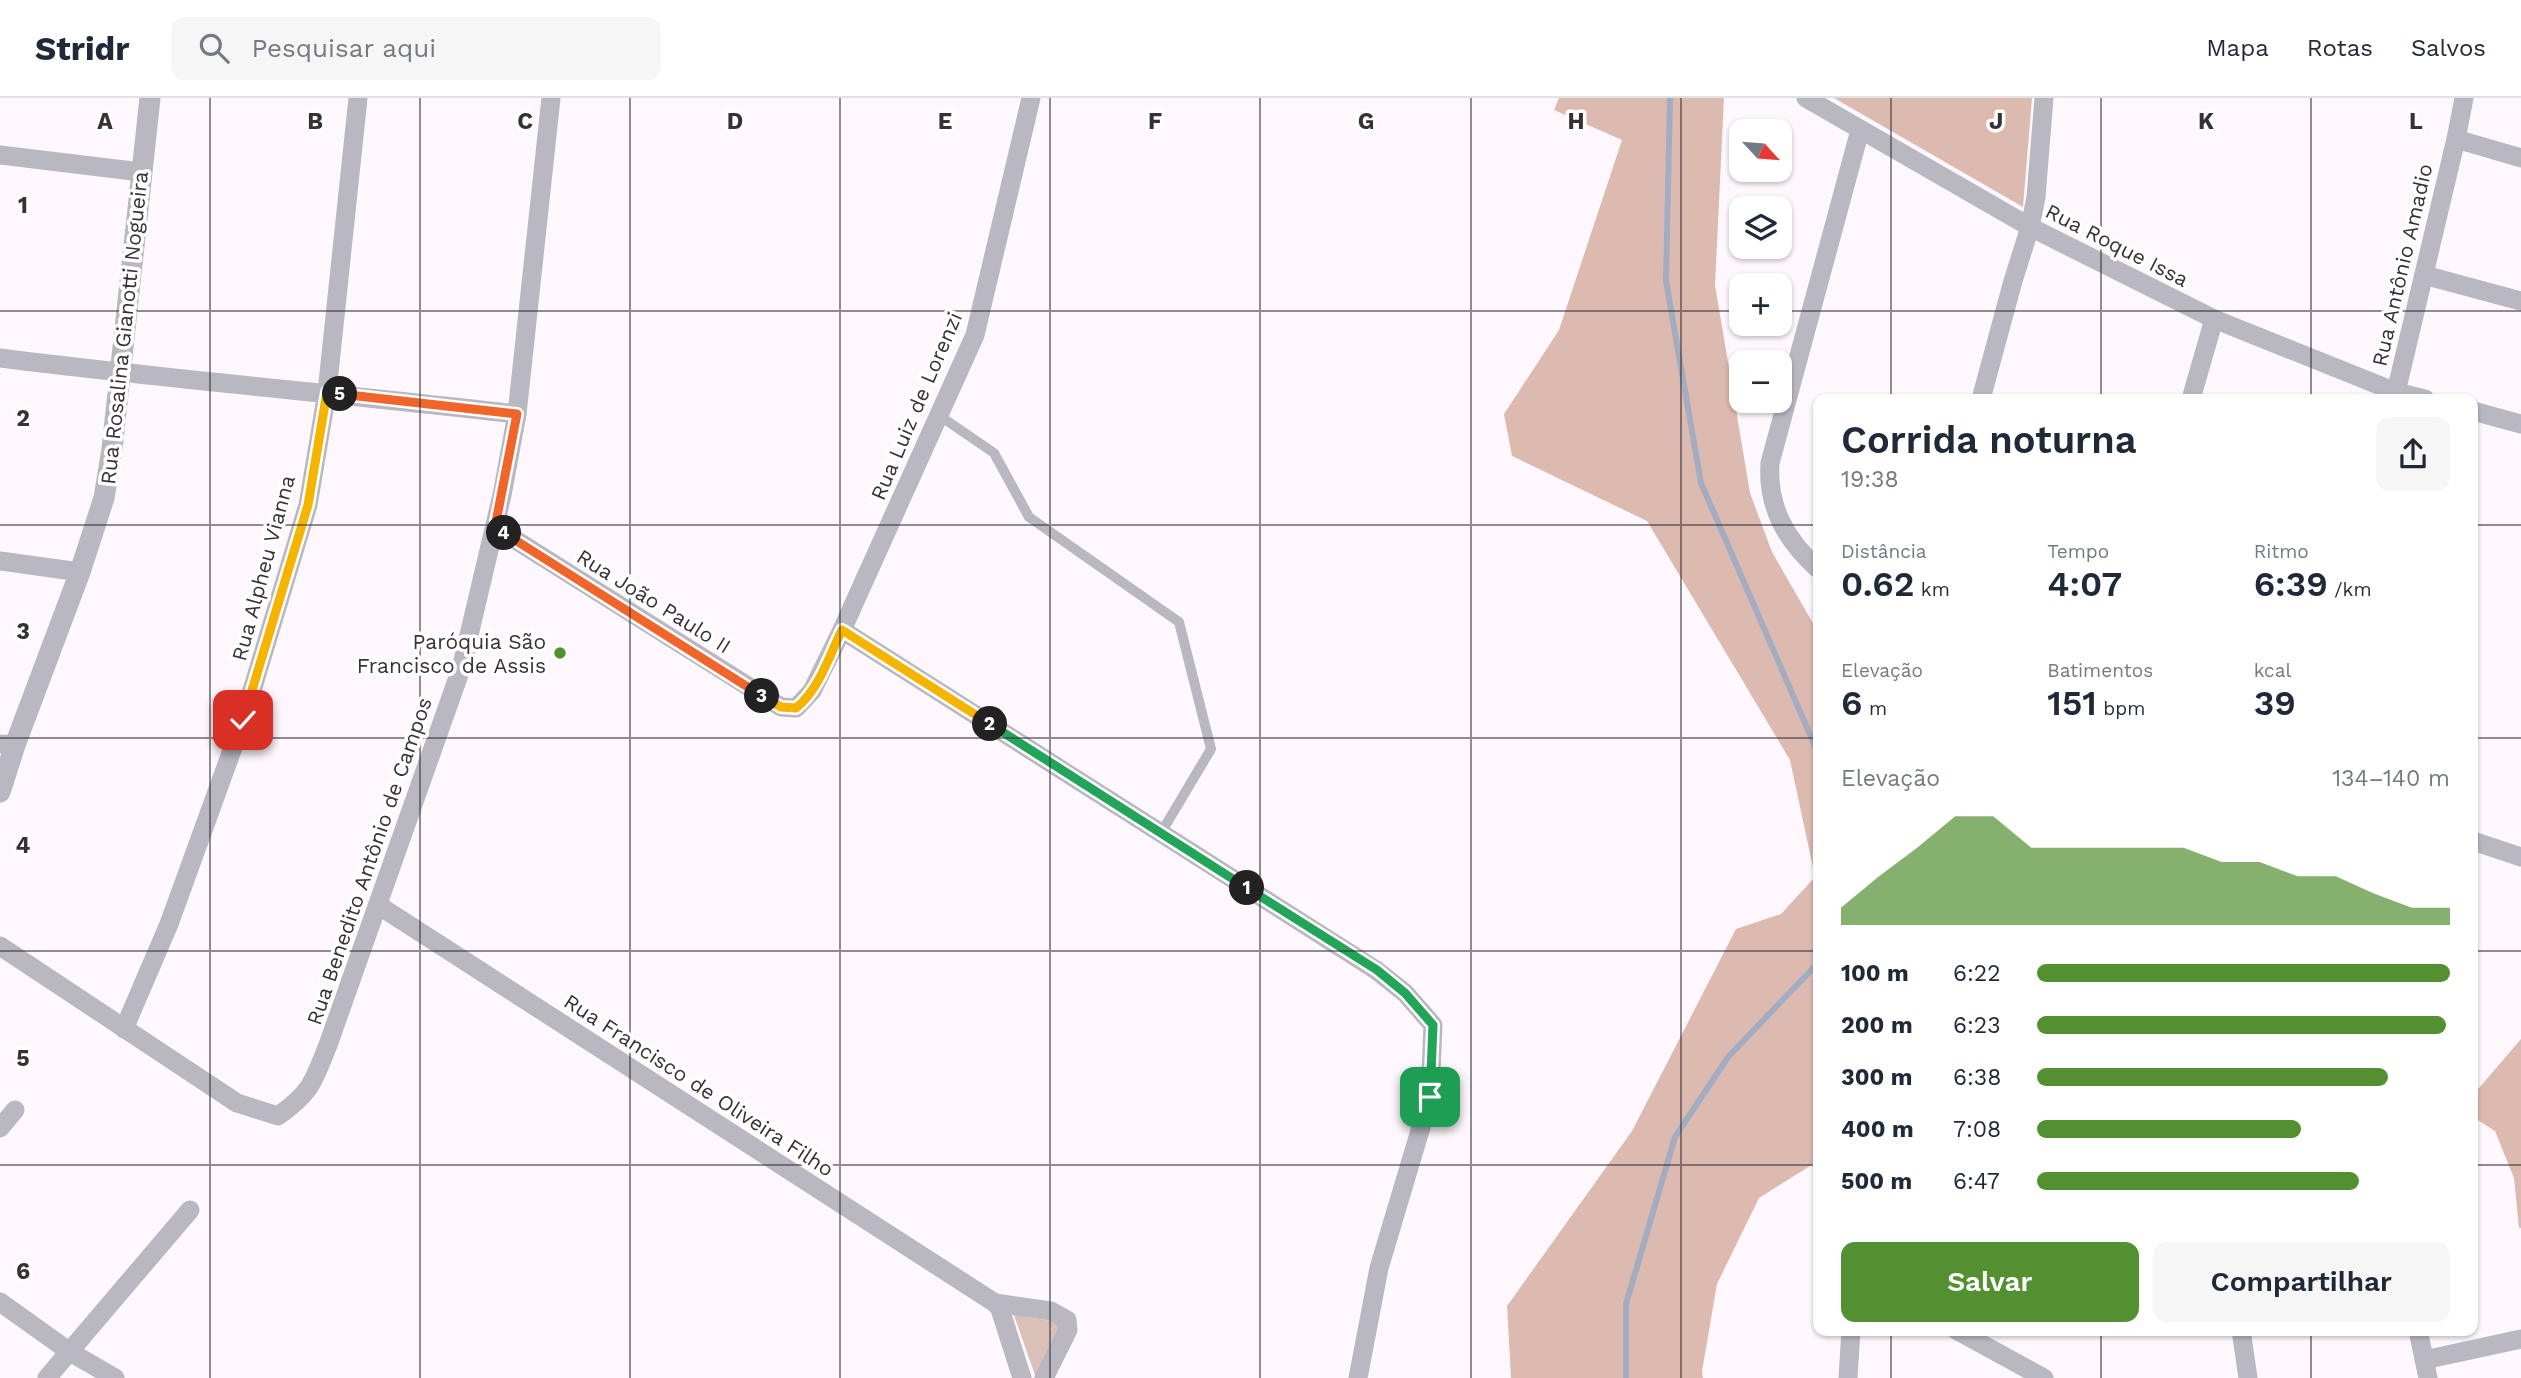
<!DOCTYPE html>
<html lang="pt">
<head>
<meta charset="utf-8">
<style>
	:root { --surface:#fff; --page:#f6f6f7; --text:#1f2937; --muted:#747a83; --line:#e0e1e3; --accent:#539031 }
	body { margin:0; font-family:"Work Sans",sans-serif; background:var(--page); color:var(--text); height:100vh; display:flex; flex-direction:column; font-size:26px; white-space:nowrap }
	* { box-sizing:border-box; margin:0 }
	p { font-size:23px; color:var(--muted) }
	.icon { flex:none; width:38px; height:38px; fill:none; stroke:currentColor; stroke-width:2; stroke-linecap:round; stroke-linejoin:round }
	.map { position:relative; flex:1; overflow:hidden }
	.drawer { position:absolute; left:1813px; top:296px; width:665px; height:942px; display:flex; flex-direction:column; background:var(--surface); border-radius:14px; box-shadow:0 2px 5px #0004 }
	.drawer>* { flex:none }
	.needle { width:46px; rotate:116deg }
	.fabs { position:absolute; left:1729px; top:21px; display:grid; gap:14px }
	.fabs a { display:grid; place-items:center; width:63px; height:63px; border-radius:14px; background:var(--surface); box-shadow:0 2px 5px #0004; font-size:35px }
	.pin { position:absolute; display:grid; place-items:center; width:60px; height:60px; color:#fff; margin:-30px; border-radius:14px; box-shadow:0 4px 10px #0006 }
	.km { position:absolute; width:35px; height:35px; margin:-18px; border-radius:50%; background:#222; color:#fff; font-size:19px; line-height:35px; text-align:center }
	.round { display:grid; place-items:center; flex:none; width:74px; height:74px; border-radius:14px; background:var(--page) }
	.headline { display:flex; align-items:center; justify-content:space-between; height:119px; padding:0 28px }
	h1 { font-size:38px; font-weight:600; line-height:52px }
	.figures { display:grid; grid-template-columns:repeat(3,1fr); gap:10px; height:119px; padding:7px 28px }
	.figures div { display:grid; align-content:center }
	.figures b { font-size:35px; font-weight:600 }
	.figures small { font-size:19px; font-weight:400 }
	.figures p { font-size:19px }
	.chart { height:196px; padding:14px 28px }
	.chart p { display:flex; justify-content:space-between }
	.chart svg { width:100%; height:126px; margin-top:7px; fill:var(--accent); opacity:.7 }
	.cta { display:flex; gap:14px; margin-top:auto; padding:14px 28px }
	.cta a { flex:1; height:80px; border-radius:14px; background:var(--accent); color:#fff; font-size:28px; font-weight:600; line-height:80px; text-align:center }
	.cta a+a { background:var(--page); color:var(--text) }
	ul { padding:0 28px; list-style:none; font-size:23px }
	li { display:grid; grid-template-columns:112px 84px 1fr; align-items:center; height:52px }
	li i { height:18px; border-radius:9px; background:var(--accent) }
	header { display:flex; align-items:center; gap:42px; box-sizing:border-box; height:98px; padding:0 35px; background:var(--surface); border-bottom:2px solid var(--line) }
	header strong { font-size:33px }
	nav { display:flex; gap:38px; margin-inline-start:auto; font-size:24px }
	.search { width:490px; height:63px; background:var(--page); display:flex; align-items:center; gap:18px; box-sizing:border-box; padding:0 24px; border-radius:14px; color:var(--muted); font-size:26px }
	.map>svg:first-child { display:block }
	.green { fill:#dbc0b8 }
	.forest { fill:#ddbab0 }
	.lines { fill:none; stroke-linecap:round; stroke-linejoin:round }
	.stream { stroke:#a4acc1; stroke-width:6 }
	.service { stroke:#b9b7c0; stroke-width:10 }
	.minor { stroke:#b9b7c0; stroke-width:19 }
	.tertiary { stroke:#b9b7c0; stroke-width:21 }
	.split-1-casing { stroke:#fff; stroke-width:14 }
	.split-2-casing { stroke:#fff; stroke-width:14 }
	.split-3-casing { stroke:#fff; stroke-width:14 }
	.split-4-casing { stroke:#fff; stroke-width:14 }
	.split-5-casing { stroke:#fff; stroke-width:14 }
	.split-6-casing { stroke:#fff; stroke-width:14 }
	.split-1 { stroke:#22a559; stroke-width:9 }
	.split-2 { stroke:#22a559; stroke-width:9 }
	.split-3 { stroke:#f5b400; stroke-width:9 }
	.split-4 { stroke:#f0652b; stroke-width:9 }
	.split-5 { stroke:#f0652b; stroke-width:9 }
	.split-6 { stroke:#f5b400; stroke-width:9 }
	.grid { fill:none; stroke:#373136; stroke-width:2; stroke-opacity:0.55 }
	.poi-dot { fill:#539031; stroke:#fff; stroke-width:2.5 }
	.labels { text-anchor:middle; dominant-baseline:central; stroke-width:7; stroke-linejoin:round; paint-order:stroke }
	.street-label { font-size:21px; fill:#373136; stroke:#fff }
	.poi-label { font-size:21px; fill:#373136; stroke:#fff; text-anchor:end }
	.grid-label { font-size:23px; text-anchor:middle; font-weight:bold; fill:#373136; stroke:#fff; stroke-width:7; stroke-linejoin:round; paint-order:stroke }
</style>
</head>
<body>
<header>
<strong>Stridr</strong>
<div class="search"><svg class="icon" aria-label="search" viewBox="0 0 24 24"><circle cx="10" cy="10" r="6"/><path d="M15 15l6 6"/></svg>Pesquisar aqui</div>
<nav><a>Mapa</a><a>Rotas</a><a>Salvos</a></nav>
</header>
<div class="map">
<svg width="2521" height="1280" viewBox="0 0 2521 1280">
	<rect width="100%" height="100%" fill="#fef7fd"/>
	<path class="green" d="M1014 1217 1064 1225 1036 1280Z"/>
	<g class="forest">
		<path d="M1559 0H1724L1715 187 1750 395 1772 454 1818 534V1063L1759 1100 1717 1186 1702 1273 1703 1280H1511L1507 1208 1632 1033 1736 831 1781 816 1815 779 1790 662 1647 423 1512 358 1504 316 1559 232 1622 42 1554 12Z"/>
		<path d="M1834 0H2032L2023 109Z"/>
		<path d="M2521 941V1130H2519L2514 1080 2495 1033 2473 1019V997Z"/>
	</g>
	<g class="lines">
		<g class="stream">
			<path d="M1670 0 1666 183 1701 385 1818 655"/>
			<path d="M1626 1280V1206L1675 1039 1728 959 1818 865"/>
		</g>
		<path class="service" d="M940 318 994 355 1029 419 1179 524 1211 651 1161 735"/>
		<g class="minor">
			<path d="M1806 0 2030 129 2214 221 2396 294 2425 301"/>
			<path d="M2456 41 2521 60"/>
			<path d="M0 57 141 74"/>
			<path d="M2424 177 2521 203"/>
			<path d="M0 260C172 282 345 296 517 316"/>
			<path d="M2388 300 2396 294 2456 41 2464 0"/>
			<path d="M1981 301 2013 183 2030 129 2036 99 2044 0"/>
			<path d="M2191 301 2214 221"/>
			<path d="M2473 313 2521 326"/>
			<path d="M495 429 781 609 796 610 812 593 842 532 975 237 1031 0"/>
			<path d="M0 463 80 474"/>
			<path d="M1818 471C1786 442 1767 409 1770 365L1860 32"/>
			<path d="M842 532 1376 872 1405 895 1433 927 1430 999 1379 1170 1358 1280"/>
			<path d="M0 646 15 647"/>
			<path d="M2473 743 2521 759"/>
			<path d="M378 807 995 1205 1000 1211 1022 1280"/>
			<path d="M0 848 237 1005 278 1018C312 994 313 984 328 947L461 571 502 397 517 316 551 0"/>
			<path d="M124 931 169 826 243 622 308 407 327 294 358 0"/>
			<path d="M0 1030 15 1012"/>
			<path d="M0 1204 70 1254 115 1280"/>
			<path d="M995 1205 1051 1213 1067 1222 1068 1232 1044 1280"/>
			<path d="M1956 1232 2044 1280"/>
			<path d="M2241 1232 2248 1280"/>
			<path d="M2418 1232 2428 1280"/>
			<path d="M2424 1262 2521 1241"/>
			<path d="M47 1280 190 1112"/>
			<path d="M1848 1280 1851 1232"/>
		</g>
		<path class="tertiary" d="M0 694 15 647 80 474 104 400 112 351 150 0"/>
	</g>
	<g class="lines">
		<defs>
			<path id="split-1" d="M1247 790 1377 872 1405 895 1433 927 1430 999"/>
			<path id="split-2" d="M990 626 1247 790"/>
			<path id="split-3" d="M762 598 781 609 796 610C819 592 829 558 842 532L990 626"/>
			<path id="split-4" d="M504 435 762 598"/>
			<path id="split-5" d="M340 296 517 316 495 429 504 435"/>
			<path id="split-6" d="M243 622 308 407 327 294 340 296"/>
		</defs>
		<use href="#split-1" class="split-1-casing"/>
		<use href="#split-2" class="split-2-casing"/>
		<use href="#split-3" class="split-3-casing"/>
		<use href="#split-4" class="split-4-casing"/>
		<use href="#split-5" class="split-5-casing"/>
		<use href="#split-6" class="split-6-casing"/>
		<use href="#split-1" class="split-1"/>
		<use href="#split-2" class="split-2"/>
		<use href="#split-3" class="split-3"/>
		<use href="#split-4" class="split-4"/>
		<use href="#split-5" class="split-5"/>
		<use href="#split-6" class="split-6"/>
	</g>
	<path class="grid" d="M210 0V1280M420 0V1280M630 0V1280M840 0V1280M1050 0V1280M1260 0V1280M1471 0V1280M1681 0V1280M1891 0V301M2101 0V301M2311 0V301M0 213H1741M1780 213H2521M0 427H1818M2473 427H2521M0 640H1818M2473 640H2521M0 853H1818M2473 853H2521M0 1067H1818M2473 1067H2521M1891 1232V1280M2101 1232V1280M2311 1232V1280"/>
	<circle class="poi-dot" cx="560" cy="555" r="7"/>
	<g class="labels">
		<g class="street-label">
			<text transform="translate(2117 147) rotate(27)">Rua Roque Issa</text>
			<text transform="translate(2402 167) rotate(-77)">Rua Antônio Amadio</text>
			<text transform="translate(124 230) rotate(-84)">Rua Rosalina Gianotti Nogueira</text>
			<text transform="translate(916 308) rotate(-67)">Rua Luiz de Lorenzi</text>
			<text transform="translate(263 470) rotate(-75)">Rua Alpheu Vianna</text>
			<text transform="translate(654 503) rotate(32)">Rua João Paulo II</text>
			<text transform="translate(369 763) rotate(-71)">Rua Benedito Antônio de Campos</text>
			<text transform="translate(699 987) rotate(33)">Rua Francisco de Oliveira Filho</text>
		</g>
		<g class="poi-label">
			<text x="546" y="543">Paróquia São<tspan x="546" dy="24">Francisco de Assis</tspan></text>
		</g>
	</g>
	<g class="grid-label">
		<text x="105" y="31">A</text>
		<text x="315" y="31">B</text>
		<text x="525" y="31">C</text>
		<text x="735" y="31">D</text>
		<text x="945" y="31">E</text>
		<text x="1155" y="31">F</text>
		<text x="1366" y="31">G</text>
		<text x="1576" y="31">H</text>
		<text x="1996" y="31">J</text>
		<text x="2206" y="31">K</text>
		<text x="2416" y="31">L</text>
		<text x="23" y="115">1</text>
		<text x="23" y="328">2</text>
		<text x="23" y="541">3</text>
		<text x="23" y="755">4</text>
		<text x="23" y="968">5</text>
		<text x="23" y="1181">6</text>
	</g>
</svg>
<div class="fabs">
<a><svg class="needle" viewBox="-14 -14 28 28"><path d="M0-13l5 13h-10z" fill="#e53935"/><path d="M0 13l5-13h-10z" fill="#747a83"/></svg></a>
<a><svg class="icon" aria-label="layers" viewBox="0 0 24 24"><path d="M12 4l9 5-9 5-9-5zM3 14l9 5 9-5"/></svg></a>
<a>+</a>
<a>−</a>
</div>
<div class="pin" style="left:1430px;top:999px;background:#1e9e55"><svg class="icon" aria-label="arrive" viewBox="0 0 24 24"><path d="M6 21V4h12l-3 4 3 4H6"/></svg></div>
<div class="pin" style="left:243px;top:622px;background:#d93025"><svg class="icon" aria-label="check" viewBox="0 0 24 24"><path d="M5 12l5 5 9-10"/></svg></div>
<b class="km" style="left:1247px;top:790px">1</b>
<b class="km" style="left:990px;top:626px">2</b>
<b class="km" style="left:762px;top:598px">3</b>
<b class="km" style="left:504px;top:435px">4</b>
<b class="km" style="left:340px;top:296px">5</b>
<section class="drawer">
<div class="headline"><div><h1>Corrida noturna</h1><p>19:38</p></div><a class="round"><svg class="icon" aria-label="share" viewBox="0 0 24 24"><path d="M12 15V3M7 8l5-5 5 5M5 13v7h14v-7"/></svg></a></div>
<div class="figures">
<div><p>Distância</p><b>0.62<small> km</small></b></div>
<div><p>Tempo</p><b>4:07</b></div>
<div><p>Ritmo</p><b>6:39<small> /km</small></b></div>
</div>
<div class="figures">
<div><p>Elevação</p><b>6<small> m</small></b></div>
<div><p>Batimentos</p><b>151<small> bpm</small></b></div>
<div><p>kcal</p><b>39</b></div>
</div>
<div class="chart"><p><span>Elevação</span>134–140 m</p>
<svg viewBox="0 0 160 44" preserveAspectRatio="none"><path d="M0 44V38L10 27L20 17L30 6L40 6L50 17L60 17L70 17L80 17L90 17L100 22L110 22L120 27L130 27L140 33L150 38L160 38V44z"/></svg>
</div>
<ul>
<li><b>100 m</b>6:22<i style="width:100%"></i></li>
<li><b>200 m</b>6:23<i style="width:99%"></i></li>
<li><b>300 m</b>6:38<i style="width:85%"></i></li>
<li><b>400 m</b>7:08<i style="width:64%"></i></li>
<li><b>500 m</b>6:47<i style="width:78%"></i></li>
</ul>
<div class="cta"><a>Salvar</a><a>Compartilhar</a></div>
</section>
</div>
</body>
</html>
